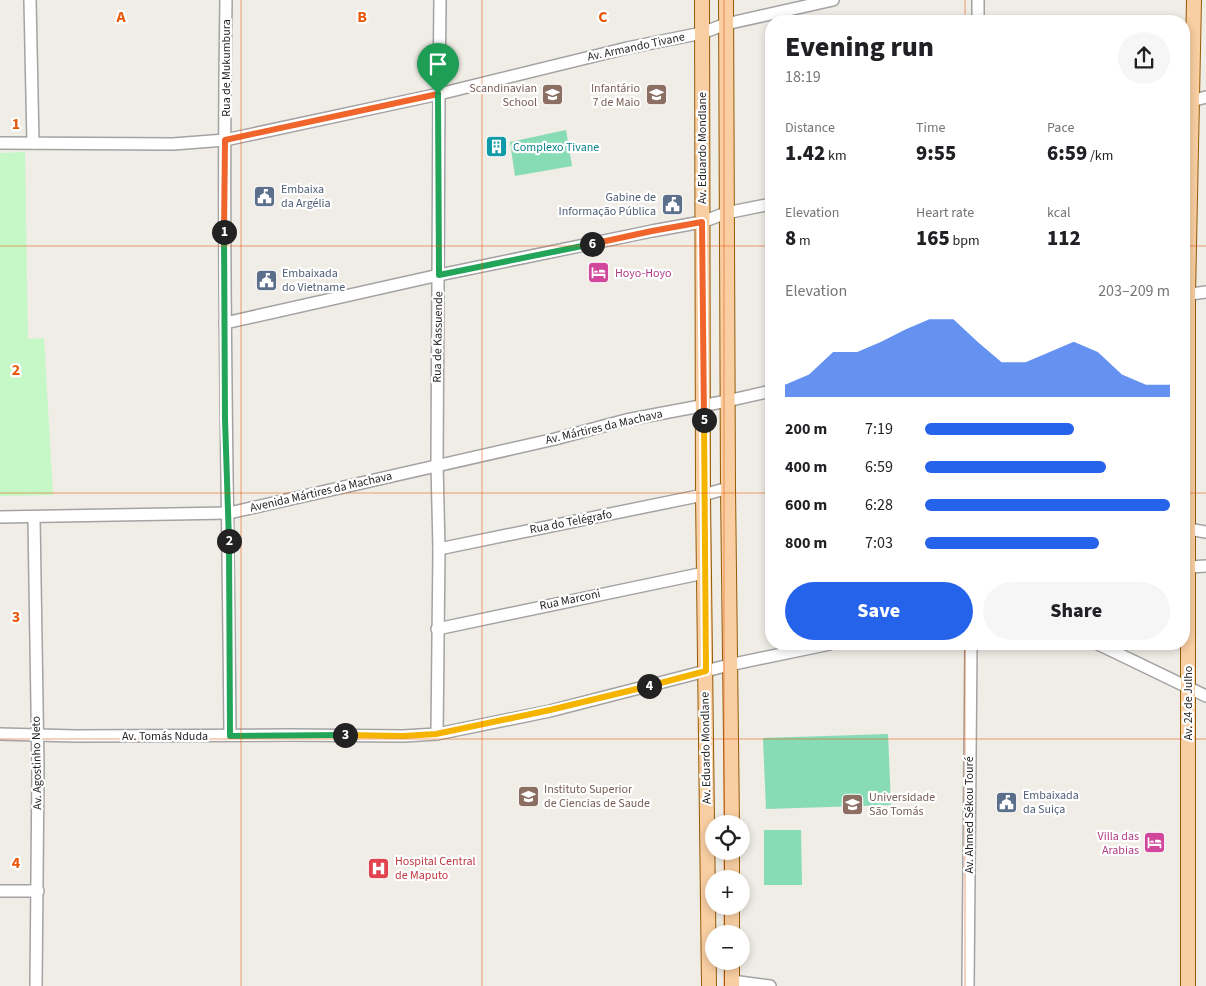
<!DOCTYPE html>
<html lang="en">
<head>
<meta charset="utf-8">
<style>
	:root { --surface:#fff; --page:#f6f6f6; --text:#202124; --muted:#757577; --accent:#2563eb }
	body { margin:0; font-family:"Source Sans 3",sans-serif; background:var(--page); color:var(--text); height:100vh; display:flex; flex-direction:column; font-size:19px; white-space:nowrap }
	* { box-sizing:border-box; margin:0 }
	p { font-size:16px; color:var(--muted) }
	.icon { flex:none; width:28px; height:28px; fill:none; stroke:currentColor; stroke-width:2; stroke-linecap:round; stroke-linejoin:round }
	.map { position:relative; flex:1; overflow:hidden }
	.details { position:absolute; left:765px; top:15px; width:425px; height:635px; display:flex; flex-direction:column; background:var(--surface); border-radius:20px; box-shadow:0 2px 8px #0003 }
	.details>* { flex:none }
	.tools { position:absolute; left:705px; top:815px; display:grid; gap:10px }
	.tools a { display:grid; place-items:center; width:45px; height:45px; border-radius:50%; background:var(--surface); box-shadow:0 2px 8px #0003; font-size:25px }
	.pin { position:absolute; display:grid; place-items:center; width:42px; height:42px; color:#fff; margin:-51px -21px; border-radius:50% 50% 50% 0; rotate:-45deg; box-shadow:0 0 5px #0007 }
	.pin .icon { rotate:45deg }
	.km { position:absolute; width:25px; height:25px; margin:-12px; border-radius:50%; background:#222; color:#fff; font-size:14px; line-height:25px; text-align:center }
	.round { display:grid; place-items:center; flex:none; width:52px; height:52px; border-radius:26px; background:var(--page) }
	.head { display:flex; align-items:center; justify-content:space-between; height:85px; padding:0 20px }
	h1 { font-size:28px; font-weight:800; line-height:38px }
	.figures { display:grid; grid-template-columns:repeat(3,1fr); gap:8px; height:85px; padding:5px 20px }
	.figures div { display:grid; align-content:center }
	.figures b { font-size:21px; font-weight:800 }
	.figures small { font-size:14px; font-weight:400 }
	.figures p { font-size:14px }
	.chart { height:140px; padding:10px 20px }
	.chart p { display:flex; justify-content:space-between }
	.chart svg { width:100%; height:90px; margin-top:5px; fill:var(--accent); opacity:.7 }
	.cta { display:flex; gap:10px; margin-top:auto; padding:10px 20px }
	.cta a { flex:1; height:58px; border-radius:30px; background:var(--accent); color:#fff; font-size:20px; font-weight:800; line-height:58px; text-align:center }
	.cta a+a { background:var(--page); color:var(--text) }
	ul { padding:0 20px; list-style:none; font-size:16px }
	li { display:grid; grid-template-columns:80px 60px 1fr; align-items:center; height:38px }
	li i { height:12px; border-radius:6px; background:var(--accent) }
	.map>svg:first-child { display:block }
	.park { fill:#c5f8c6 }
	.pitch { fill:#87dcb6 }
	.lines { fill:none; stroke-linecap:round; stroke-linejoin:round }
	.minor-casing { stroke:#a3a3a3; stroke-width:14 }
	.major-casing { stroke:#955c06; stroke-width:16 }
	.minor { stroke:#fff; stroke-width:11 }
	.major { stroke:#f8cea2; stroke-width:14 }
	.split-1-casing { stroke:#fff; stroke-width:10 }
	.split-2-casing { stroke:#fff; stroke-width:10 }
	.split-3-casing { stroke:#fff; stroke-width:10 }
	.split-4-casing { stroke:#fff; stroke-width:10 }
	.split-5-casing { stroke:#fff; stroke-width:10 }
	.split-6-casing { stroke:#fff; stroke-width:10 }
	.split-7-casing { stroke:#fff; stroke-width:10 }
	.split-1 { stroke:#f0652b; stroke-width:6 }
	.split-2 { stroke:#22a559; stroke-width:6 }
	.split-3 { stroke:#22a559; stroke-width:6 }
	.split-4 { stroke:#f5b400; stroke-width:6 }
	.split-5 { stroke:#f5b400; stroke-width:6 }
	.split-6 { stroke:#f0652b; stroke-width:6 }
	.split-7 { stroke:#22a559; stroke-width:6 }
	.grid { fill:none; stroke:#e8590c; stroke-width:1; stroke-opacity:0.55 }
	.labels { text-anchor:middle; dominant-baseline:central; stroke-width:4.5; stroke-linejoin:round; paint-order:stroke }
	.street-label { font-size:12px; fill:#1f1f1f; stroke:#fff }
	.education-label { font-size:12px; fill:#785e54; stroke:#fff; text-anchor:end }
	.culture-label { font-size:12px; fill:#0d838f; stroke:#fff; text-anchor:start }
	.service-label { font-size:12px; fill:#4e5e75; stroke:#fff; text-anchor:start }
	.hotel-label { font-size:12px; fill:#b23c85; stroke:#fff; text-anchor:start }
	.health-label { font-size:12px; fill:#be3a42; stroke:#fff; text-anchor:start }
	.grid-label { font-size:16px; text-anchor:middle; font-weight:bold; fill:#e8590c; stroke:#fff; stroke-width:4.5; stroke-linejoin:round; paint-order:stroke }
</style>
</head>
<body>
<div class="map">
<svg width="1206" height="986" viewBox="0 0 1206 986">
	<rect width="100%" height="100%" fill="#f0ece6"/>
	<path class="park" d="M25 152 28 339 44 338 53 495 0 496V153Z"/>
	<g class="pitch">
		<path d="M566 130 572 166 515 176 510 142Z"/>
		<path d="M888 734 891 805 766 809 763 738Z"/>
		<path d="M764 830H801L802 885H764Z"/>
	</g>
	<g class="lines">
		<defs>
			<g id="minor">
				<path d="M30 0 33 143"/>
				<path d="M226 0C222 245 228 490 230 735"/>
				<path d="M978 21V0"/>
				<path d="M1184 103 1206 97"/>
				<path d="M0 143 173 144 225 140 439 94 627 48 702 33 726 24 833 0"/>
				<path d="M1184 295 1206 292"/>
				<path d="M225 323 439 275 652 231 702 222 726 213 771 204"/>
				<path d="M0 517 229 513 555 439 626 420 727 401 771 391"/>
				<path d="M34 518 38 767 36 986"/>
				<path d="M1189 529 1206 532"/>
				<path d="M439 549 703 495 728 488"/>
				<path d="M1189 567 1206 566"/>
				<path d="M437 629 704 573"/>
				<path d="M1098 644 1206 696"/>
				<path d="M0 734 76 736 290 735 403 736 437 734 550 711 729 665 830 644"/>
				<path d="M437 734 439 549 437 464 439 94 440 0"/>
				<path d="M0 891H38"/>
				<path d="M732 981 770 986"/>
				<path d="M968 986 971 644"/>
			</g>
			<g id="major">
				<path d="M702 0 703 495 709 986"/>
				<path d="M726 0 728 488 732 824"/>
				<path d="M732 851V879"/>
				<path d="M732 906V934"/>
				<path d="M732 961V986"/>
				<path d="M1188 986V295L1194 0"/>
			</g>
		</defs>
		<use href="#minor" class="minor-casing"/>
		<use href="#major" class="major-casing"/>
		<use href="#minor" class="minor"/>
		<use href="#major" class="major"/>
	</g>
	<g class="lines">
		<defs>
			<path id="split-1" d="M224 232 225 140 438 94"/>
			<path id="split-2" d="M224 232 225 419 229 541"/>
			<path id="split-3" d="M229 541 230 736 345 735"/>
			<path id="split-4" d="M345 735 403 736 436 734 550 710 649 686"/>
			<path id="split-5" d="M649 686 706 671 704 420"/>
			<path id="split-6" d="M592 244 652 231 702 222 704 420"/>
			<path id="split-7" d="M438 94 439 275 592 244"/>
		</defs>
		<use href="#split-1" class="split-1-casing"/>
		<use href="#split-2" class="split-2-casing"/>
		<use href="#split-3" class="split-3-casing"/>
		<use href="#split-4" class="split-4-casing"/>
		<use href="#split-5" class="split-5-casing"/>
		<use href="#split-6" class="split-6-casing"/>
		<use href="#split-7" class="split-7-casing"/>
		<use href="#split-1" class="split-1"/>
		<use href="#split-2" class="split-2"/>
		<use href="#split-3" class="split-3"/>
		<use href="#split-4" class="split-4"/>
		<use href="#split-5" class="split-5"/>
		<use href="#split-6" class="split-6"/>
		<use href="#split-7" class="split-7"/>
	</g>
	<path class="grid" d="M241 0V986M482 0V986M724 0V824M965 0V21M0 246H771M1184 246H1206M0 493H771M1184 493H1206M965 644V986M0 739H1206M724 851V879M724 906V934M724 961V986"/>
	<defs>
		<symbol id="school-square" viewBox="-11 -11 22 22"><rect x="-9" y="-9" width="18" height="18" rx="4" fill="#8d6e63" stroke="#fff"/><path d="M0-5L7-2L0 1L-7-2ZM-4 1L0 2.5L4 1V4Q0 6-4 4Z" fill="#fff"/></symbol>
		<symbol id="building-square" viewBox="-11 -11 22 22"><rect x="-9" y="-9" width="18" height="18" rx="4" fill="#0f9aa8" stroke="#fff"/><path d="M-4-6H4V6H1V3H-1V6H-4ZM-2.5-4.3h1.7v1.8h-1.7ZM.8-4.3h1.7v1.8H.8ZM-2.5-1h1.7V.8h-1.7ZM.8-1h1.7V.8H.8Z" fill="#fff"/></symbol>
		<symbol id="civic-square" viewBox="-11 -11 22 22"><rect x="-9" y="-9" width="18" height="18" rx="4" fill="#5c6f8a" stroke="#fff"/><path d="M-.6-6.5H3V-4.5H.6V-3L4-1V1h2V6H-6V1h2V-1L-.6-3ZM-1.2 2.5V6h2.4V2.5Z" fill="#fff"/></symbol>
		<symbol id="hotel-square" viewBox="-11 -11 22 22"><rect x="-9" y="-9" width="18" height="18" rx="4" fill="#d1479c" stroke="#fff"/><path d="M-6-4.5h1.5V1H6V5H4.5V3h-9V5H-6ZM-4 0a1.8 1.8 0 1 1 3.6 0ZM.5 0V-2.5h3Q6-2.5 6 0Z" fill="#fff"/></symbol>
		<symbol id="university-square" viewBox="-11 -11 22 22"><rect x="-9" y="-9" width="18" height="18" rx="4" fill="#8d6e63" stroke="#fff"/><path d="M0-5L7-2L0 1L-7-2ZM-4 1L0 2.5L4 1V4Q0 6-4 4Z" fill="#fff"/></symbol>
		<symbol id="hospital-square" viewBox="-11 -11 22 22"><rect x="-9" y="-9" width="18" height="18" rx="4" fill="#e0444e" stroke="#fff"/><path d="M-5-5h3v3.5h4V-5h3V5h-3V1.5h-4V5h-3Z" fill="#fff"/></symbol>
	</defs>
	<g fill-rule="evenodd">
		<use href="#school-square" x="540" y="82" width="25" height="25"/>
		<use href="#school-square" x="644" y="82" width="25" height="25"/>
		<use href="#building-square" x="484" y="134" width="25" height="25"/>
		<use href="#civic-square" x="252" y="184" width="25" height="25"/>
		<use href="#civic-square" x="660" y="192" width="25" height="25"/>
		<use href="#hotel-square" x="586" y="260" width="25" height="25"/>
		<use href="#civic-square" x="254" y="268" width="25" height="25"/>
		<use href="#school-square" x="516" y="784" width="25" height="25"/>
		<use href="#civic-square" x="994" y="790" width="25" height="25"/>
		<use href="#university-square" x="840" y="792" width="25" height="25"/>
		<use href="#hotel-square" x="1142" y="830" width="25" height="25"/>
		<use href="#hospital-square" x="366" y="856" width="25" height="25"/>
	</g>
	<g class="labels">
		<g class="street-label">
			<text transform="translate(636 47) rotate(-12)">Av. Armando Tivane</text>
			<text transform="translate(226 68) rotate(-90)">Rua de Mukumbura</text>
			<text transform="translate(702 148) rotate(-90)">Av. Eduardo Mondlane</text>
			<text transform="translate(438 337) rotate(-89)">Rua de Kassuende</text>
			<text transform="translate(604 427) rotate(-13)">Av. Mártires da Machava</text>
			<text transform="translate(321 492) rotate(-13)">Avenida Mártires da Machava</text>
			<text transform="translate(571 522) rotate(-11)">Rua do Telégrafo</text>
			<text transform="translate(570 600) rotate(-12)">Rua Marconi</text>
			<text transform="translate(1188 703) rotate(-90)">Av. 24 de Julho</text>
			<text x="165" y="736">Av. Tomás Nduda</text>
			<text transform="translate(706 748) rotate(-91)">Av. Eduardo Mondlane</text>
			<text transform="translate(37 763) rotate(-91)">Av. Agostinho Neto</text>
			<text transform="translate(969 815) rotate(-90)">Av. Ahmed Sékou Touré</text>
		</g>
		<g class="education-label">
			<text x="537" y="88">Scandinavian<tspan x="537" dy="14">School</tspan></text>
			<text x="640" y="88">Infantário<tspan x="640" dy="14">7 de Maio</tspan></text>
			<text x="544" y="789" text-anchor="start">Instituto Superior<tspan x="544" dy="14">de Ciencias de Saude</tspan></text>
			<text x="869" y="797" text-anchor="start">Universidade<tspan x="869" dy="14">São Tomás</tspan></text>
		</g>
		<g class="culture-label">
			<text x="513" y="147">Complexo Tivane</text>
		</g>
		<g class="service-label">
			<text x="281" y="189">Embaixa<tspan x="281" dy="14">da Argélia</tspan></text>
			<text x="656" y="197" text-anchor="end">Gabine de<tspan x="656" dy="14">Informação Pública</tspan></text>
			<text x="282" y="273">Embaixada<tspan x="282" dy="14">do Vietname</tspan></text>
			<text x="1023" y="795">Embaixada<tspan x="1023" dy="14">da Suiça</tspan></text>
		</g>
		<g class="hotel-label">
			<text x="615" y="273">Hoyo-Hoyo</text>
			<text x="1139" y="836" text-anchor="end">Villa das<tspan x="1139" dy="14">Arabias</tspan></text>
		</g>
		<g class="health-label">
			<text x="395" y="861">Hospital Central<tspan x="395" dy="14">de Maputo</tspan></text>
		</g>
	</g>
	<g class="grid-label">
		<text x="121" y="22">A</text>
		<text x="362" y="22">B</text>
		<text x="603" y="22">C</text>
		<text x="16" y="129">1</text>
		<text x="16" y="375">2</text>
		<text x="16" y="622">3</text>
		<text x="16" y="868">4</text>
	</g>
</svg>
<div class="tools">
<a><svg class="icon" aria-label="locate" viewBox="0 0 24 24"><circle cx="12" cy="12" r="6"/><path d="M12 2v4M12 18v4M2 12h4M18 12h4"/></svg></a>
<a>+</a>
<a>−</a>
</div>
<div class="pin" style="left:438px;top:94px;background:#1e9e55"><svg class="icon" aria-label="arrive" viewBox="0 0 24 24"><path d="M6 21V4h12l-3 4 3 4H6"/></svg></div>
<b class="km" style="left:224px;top:232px">1</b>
<b class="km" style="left:229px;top:541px">2</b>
<b class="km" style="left:345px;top:735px">3</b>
<b class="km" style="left:649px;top:686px">4</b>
<b class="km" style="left:704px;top:420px">5</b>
<b class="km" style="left:592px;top:244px">6</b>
<section class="details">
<div class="head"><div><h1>Evening run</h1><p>18:19</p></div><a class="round"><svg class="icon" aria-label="share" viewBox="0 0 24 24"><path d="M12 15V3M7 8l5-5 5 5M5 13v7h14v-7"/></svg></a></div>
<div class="figures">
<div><p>Distance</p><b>1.42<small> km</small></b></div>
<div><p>Time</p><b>9:55</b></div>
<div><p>Pace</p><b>6:59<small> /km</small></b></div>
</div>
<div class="figures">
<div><p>Elevation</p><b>8<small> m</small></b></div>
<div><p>Heart rate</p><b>165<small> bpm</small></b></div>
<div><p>kcal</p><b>112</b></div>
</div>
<div class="chart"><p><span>Elevation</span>203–209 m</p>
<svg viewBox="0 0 160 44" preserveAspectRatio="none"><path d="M0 44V38L10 33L20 22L30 22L40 17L50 11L60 6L70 6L80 17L90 27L100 27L110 22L120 17L130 22L140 33L150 38L160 38V44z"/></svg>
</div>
<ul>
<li><b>200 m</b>7:19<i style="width:61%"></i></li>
<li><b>400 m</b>6:59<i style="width:74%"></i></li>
<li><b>600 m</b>6:28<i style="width:100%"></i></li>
<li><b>800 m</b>7:03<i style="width:71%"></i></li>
</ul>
<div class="cta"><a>Save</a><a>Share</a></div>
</section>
</div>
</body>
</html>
